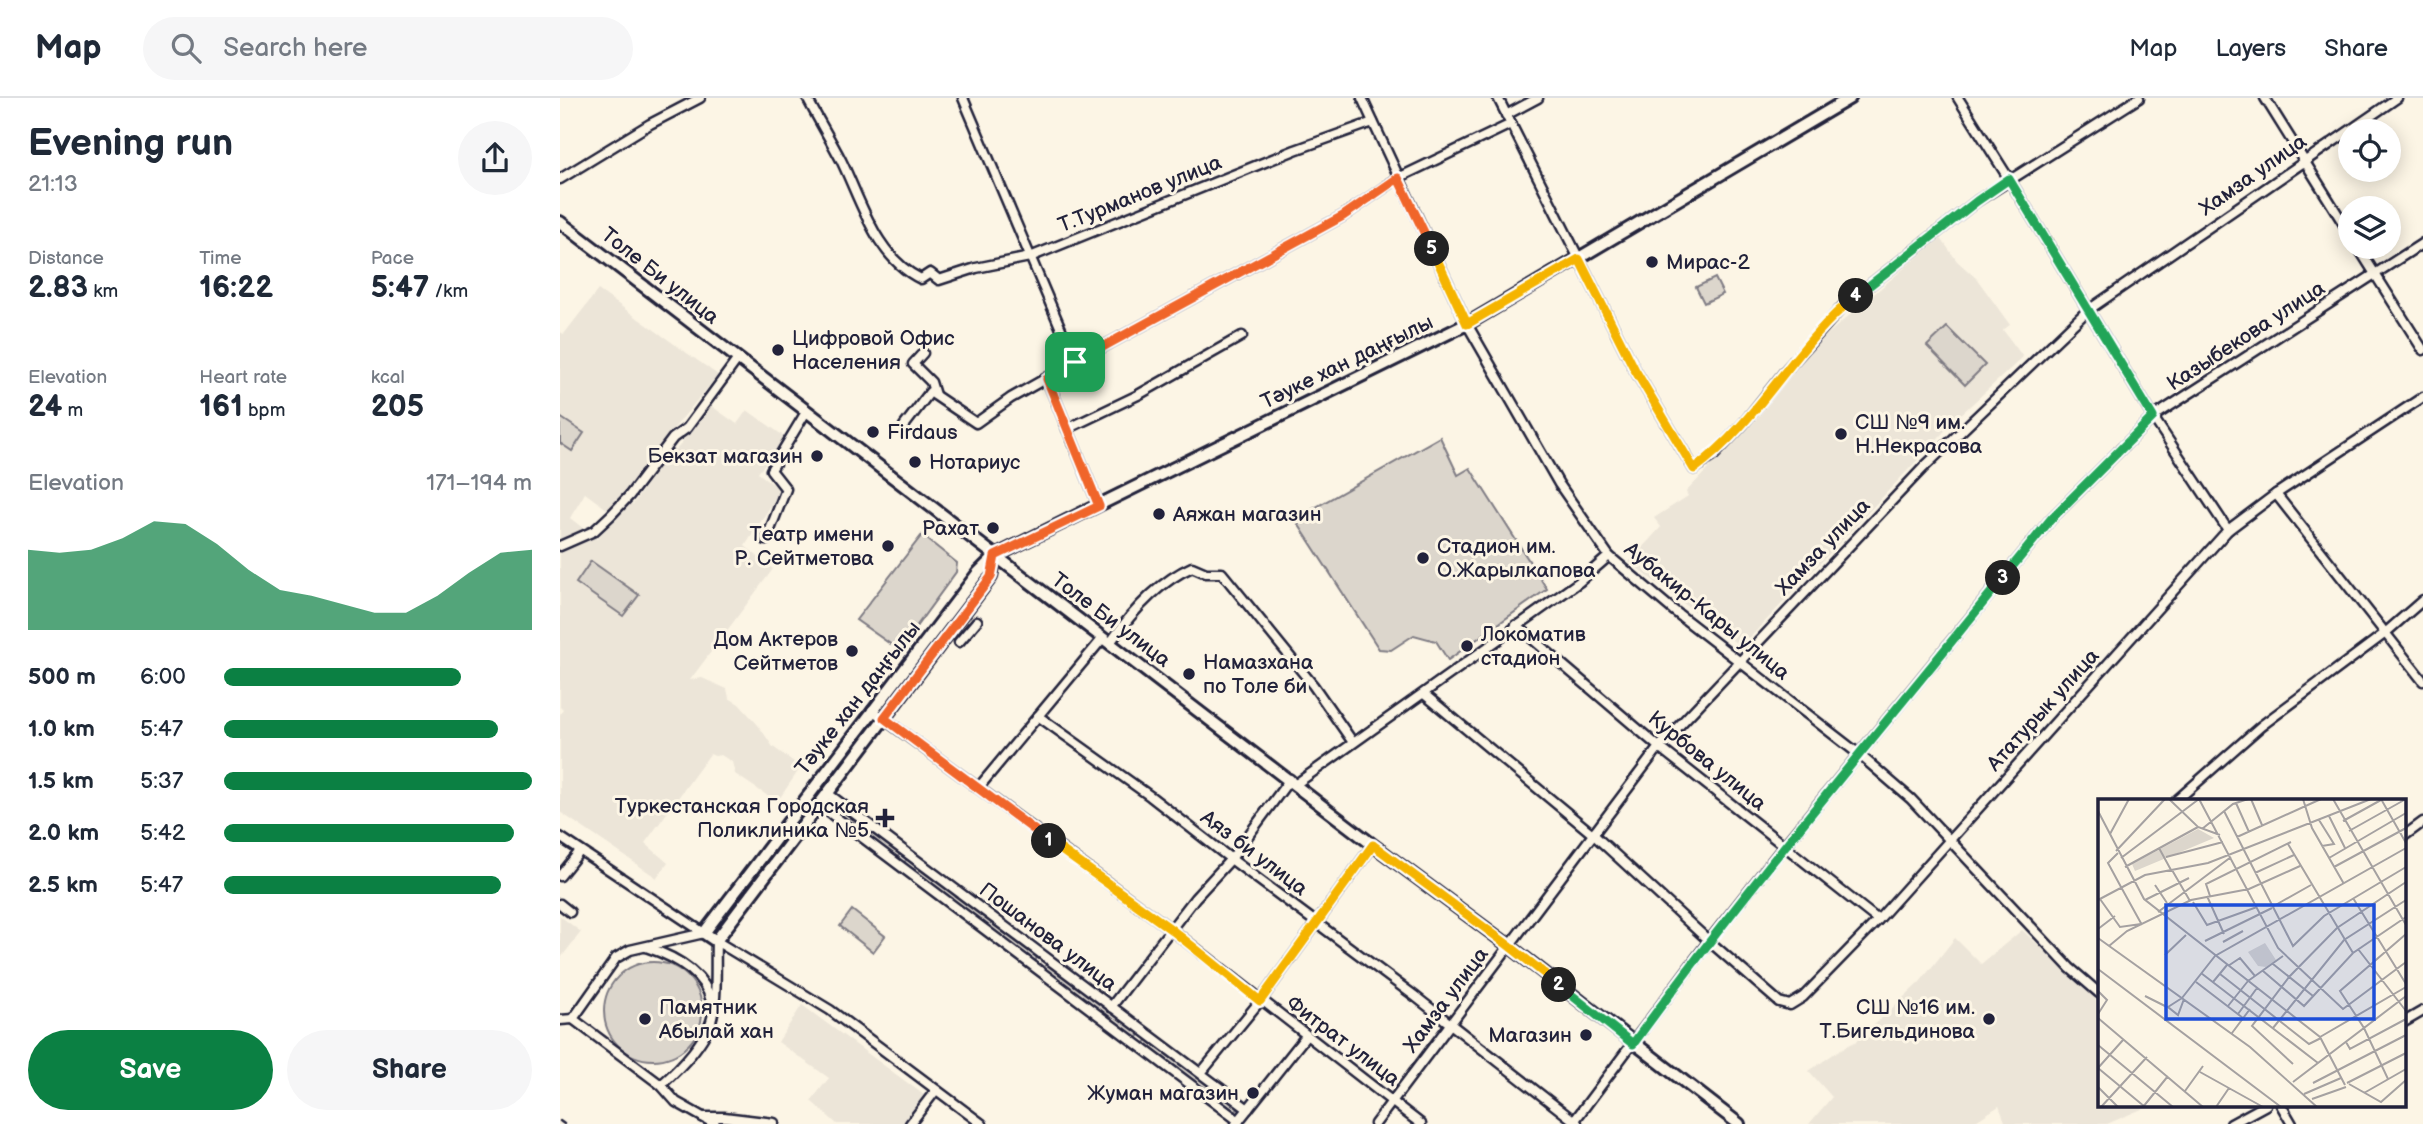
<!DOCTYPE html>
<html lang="en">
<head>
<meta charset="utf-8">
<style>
	:root { --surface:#fff; --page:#f6f6f7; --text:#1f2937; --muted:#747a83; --line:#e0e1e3; --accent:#0b8043 }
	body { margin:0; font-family:"Balsamiq Sans",sans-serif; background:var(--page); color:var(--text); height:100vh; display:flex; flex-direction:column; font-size:26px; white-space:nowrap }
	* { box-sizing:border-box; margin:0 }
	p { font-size:23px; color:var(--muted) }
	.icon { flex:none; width:38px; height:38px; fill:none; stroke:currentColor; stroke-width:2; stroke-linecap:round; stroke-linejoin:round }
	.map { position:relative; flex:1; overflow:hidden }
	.sheet { display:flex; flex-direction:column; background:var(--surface); width:560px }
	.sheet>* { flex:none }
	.controls { position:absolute; left:1778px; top:21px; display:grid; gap:14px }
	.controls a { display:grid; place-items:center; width:63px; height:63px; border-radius:50%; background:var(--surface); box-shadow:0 4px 18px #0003; font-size:35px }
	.pin { position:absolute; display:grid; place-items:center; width:60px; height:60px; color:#fff; margin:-30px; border-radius:14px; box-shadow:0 4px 10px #0006 }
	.km { position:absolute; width:35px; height:35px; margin:-18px; border-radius:50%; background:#222; color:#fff; font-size:19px; line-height:35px; text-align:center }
	.round { display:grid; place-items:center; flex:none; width:74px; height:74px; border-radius:37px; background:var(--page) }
	.head { display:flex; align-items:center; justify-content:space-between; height:119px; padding:0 28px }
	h1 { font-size:38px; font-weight:800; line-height:52px }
	.metrics { display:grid; grid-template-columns:repeat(3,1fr); gap:10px; height:119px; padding:7px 28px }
	.metrics div { display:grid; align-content:center }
	.metrics b { font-size:30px; font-weight:800 }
	.metrics small { font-size:19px; font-weight:400 }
	.metrics p { font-size:19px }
	.chart { height:196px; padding:14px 28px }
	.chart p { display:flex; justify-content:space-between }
	.chart svg { width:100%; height:126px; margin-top:7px; fill:var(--accent); opacity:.7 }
	.button { display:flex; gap:14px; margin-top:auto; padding:14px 28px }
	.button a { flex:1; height:80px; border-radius:42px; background:var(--accent); color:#fff; font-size:28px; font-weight:800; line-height:80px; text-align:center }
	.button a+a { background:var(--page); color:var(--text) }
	ul { padding:0 28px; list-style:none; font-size:23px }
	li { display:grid; grid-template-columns:112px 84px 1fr; align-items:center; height:52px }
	li i { height:18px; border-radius:9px; background:var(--accent) }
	header { display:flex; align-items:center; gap:42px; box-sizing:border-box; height:98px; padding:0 35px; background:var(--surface); border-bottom:2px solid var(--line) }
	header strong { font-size:33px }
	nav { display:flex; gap:38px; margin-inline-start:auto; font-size:24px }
	.search { width:490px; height:63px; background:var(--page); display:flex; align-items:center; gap:18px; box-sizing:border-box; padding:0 24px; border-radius:38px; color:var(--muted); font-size:26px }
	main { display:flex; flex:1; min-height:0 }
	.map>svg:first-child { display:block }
	.built { fill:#ece5d8 }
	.green { fill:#dcd6cc; stroke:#7f7c84; stroke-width:2 }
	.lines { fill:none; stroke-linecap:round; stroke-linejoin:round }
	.street-casing { stroke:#22223b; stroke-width:13 }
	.secondary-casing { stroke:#22223b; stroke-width:16 }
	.street { stroke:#fcf5e5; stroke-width:8 }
	.secondary { stroke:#fcf5e5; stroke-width:10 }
	.rail { stroke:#22223b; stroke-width:2.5 }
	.split-1-casing { stroke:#fff; stroke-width:14 }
	.split-2-casing { stroke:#fff; stroke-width:14 }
	.split-3-casing { stroke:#fff; stroke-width:14 }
	.split-4-casing { stroke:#fff; stroke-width:14 }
	.split-5-casing { stroke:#fff; stroke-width:14 }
	.split-6-casing { stroke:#fff; stroke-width:14 }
	.split-1 { stroke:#f0652b; stroke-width:9 }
	.split-2 { stroke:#f5b400; stroke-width:9 }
	.split-3 { stroke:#22a559; stroke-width:9 }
	.split-4 { stroke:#22a559; stroke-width:9 }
	.split-5 { stroke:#f5b400; stroke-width:9 }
	.split-6 { stroke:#f0652b; stroke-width:9 }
	.poi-dot { fill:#22223b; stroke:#fcf5e5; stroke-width:2.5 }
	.labels { text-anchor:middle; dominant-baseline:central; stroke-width:6; stroke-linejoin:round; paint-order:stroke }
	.street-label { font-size:21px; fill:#22223b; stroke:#fcf5e5 }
	.poi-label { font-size:21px; fill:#22223b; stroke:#fcf5e5; text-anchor:start }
	.inset-road { fill:none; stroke:#a5a1a1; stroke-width:2 }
	.view { fill:#1d4ed8; fill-opacity:0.15; stroke:#1d4ed8; stroke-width:3.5 }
	.inset-edge { fill:none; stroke:#22223b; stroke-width:3.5 }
</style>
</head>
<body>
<header>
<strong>Map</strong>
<div class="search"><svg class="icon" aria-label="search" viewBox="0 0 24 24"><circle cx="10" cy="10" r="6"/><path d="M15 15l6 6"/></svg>Search here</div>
<nav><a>Map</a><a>Layers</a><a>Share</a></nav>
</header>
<main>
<section class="sheet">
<div class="head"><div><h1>Evening run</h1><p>21:13</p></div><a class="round"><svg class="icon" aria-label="share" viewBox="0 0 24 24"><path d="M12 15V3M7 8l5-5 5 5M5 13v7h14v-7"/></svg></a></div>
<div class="metrics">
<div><p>Distance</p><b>2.83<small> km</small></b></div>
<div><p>Time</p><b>16:22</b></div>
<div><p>Pace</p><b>5:47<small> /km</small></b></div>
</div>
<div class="metrics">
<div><p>Elevation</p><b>24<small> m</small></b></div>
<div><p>Heart rate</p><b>161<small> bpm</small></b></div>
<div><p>kcal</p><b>205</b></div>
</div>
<div class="chart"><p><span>Elevation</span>171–194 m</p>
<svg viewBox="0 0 160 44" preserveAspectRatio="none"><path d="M0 44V16L10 17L20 16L30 12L40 6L50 7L60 14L70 23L80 30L90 32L100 35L110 38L120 38L130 32L140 24L150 17L160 16V44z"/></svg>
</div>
<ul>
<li><b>500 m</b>6:00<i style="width:77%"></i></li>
<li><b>1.0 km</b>5:47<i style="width:89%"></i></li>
<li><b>1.5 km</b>5:37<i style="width:100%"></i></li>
<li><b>2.0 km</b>5:42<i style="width:94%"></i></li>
<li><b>2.5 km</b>5:47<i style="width:90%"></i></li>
</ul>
<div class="button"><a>Save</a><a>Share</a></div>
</section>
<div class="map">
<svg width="1863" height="1026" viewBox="0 0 1863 1026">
	<rect width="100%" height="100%" fill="#fcf5e5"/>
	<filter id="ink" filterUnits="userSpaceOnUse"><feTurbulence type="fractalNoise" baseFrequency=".0143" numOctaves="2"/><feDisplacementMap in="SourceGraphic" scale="14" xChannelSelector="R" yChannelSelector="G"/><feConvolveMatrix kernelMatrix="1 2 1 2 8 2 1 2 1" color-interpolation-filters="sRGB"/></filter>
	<g filter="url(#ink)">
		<g class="built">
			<path d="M1380 139 1397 163 1417 181 1450 227 1443 232 1463 259 1398 319 1181 549 1069 464 1101 429 1094 420 1128 398 1126 394 1166 352 1247 254Z"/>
			<path d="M38 192 158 277 106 340 51 414 25 395 10 420 37 441 66 406H73L112 350 116 352 150 307 177 326 187 312 225 339 198 375 221 392 185 448 213 471 130 582 142 580 167 591 169 600 179 606 198 627 213 649 241 669 217 704 175 676 172 664 161 657 155 658 150 656 85 745 108 765 97 780 0 714V616L3 612 0 609V234L4 236Z"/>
			<path d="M0 818 21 834 0 861Z"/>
			<path d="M1462 832 1539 903V1007H1591L1547 1026H1446L1439 1008 1411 1026H1249L1272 999 1249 973 1281 951 1297 943 1360 884 1395 840 1421 866Z"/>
			<path d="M242 907 364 997 342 1026H277L251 1003 269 980 218 944Z"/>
		</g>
		<g class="green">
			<path d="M1155 180 1163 196 1144 205 1136 189Z"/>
			<path d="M1387 229 1425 267 1405 287 1367 248Z"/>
			<path d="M0 319 24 335 12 353 0 345Z"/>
			<path d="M880 339 898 377 910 370 987 491 888 562 876 543 854 537 831 552 819 551 735 421Z"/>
			<path d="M362 437 397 465 396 474 339 552 296 522Z"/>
			<path d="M31 463 79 497 63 518 16 485Z"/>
			<path d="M296 721 341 755 336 761 291 728Z"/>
			<path d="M347 760 477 857 476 862 472 864 343 767Z"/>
			<path d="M292 812 325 838 313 854 280 828Z"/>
			<circle cx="93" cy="913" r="49"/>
			<path d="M487 865 581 935 576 942 483 871Z"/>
			<path d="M588 941 679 1009 674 1016 583 947Z"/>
		</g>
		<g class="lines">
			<defs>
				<g id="street">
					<path d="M247 0C258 21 270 41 281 62 301 103 316 160 361 181L370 175 379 182 416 170 470 159 735 52 813 24"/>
					<path d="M403 0 515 264"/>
					<path d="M802 0 907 226 999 386 1049 458 1113 512 1300 657 1351 701 1510 870 1539 895"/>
					<path d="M938 0 1075 272 1134 371 1154 357 1183 326 1226 272 1283 208 1417 103 1579 0"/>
					<path d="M1398 0 1449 81 1593 319 1668 432"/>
					<path d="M1705 0 1790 136"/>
					<path d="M946 17 978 0"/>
					<path d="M0 81 90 26 140 0"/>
					<path d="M1798 149 1863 252"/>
					<path d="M363 255 353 266 371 284 375 297"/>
					<path d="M487 281 539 408"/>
					<path d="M344 328 370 294 416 325 451 300 515 264 783 118 838 80 951 26"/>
					<path d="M507 331 578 297 682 238"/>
					<path d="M1716 396 1863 583"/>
					<path d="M206 442 226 391 211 372 246 314"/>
					<path d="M0 448 34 433 51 417 69 398 113 340 127 330 177 262"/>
					<path d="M956 527 1099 649 1318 822"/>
					<path d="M399 544 417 523"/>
					<path d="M550 545C571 515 598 484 632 469L646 475H662L753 587 792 643"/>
					<path d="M864 596 1035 738 1149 843 1219 904 1230 907 1243 899 1318 822 1668 432 1716 396 1863 299"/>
					<path d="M312 612 612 832 861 1026"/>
					<path d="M478 618 590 698 671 761 856 899 1017 1025"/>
					<path d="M736 686 1019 484 1049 458"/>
					<path d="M419 689 543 540"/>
					<path d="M267 695 688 1011"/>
					<path d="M1617 702 1701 628 1824 536 1863 502"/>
					<path d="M258 706 679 1023"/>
					<path d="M1844 738 1863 724"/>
					<path d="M0 739 144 835"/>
					<path d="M0 778 20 753"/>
					<path d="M0 806 10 814"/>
					<path d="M144 835 70 852 56 860 13 921 101 987C119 971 141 949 150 926 158 907 155 865 156 843L270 912 422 1026"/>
					<path d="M86 849C113 858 144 873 151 903"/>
					<path d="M551 909 635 800 671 761 730 681"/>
					<path d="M0 922 13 921"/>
					<path d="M1844 924 1863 913"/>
					<path d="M641 975 700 903 813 747"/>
					<path d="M101 987 116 1004 155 1026"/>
					<path d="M1721 1007 1732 1026"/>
					<path d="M143 1019H164L214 1025"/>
					<path d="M350 1026 376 992"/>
					<path d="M676 1026 746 938"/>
					<path d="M815 1026 1099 649 1363 370 1527 213 1837 0"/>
					<path d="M1012 1026 1149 843 1224 748 1491 421 1593 319 1863 145"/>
					<path d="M1671 1026 1706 1007"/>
				</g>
				<g id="secondary">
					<path d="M0 124 813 747 948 847 1179 1026"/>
					<path d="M435 458 431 479 156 843 144 835 418 475 435 458 907 226 1290 0"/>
				</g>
			</defs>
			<use href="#street" class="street-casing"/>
			<use href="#secondary" class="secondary-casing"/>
			<use href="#street" class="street"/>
			<use href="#secondary" class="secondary"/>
			<path class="rail" d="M0 1023 4 1026"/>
		</g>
	</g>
	<g class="lines" filter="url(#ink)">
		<defs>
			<path id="split-1" d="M489 743 324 620 431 479 435 458 539 408 487 281 515 264"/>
			<path id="split-2" d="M489 743 612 832 700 903 813 747 948 847 999 887"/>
			<path id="split-3" d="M999 887 1073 946C1190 785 1319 634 1443 480"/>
			<path id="split-4" d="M1296 198 1417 103 1449 81 1593 319 1491 421 1443 480"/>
			<path id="split-5" d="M872 151 907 226 1019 161 1075 272 1134 371C1199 324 1234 247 1296 198"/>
			<path id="split-6" d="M515 264 783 118 838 80 872 151"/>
		</defs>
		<use href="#split-1" class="split-1-casing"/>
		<use href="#split-2" class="split-2-casing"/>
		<use href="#split-3" class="split-3-casing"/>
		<use href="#split-4" class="split-4-casing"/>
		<use href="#split-5" class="split-5-casing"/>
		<use href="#split-6" class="split-6-casing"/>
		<use href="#split-1" class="split-1"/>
		<use href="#split-2" class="split-2"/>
		<use href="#split-3" class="split-3"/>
		<use href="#split-4" class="split-4"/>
		<use href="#split-5" class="split-5"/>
		<use href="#split-6" class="split-6"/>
	</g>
	<g class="poi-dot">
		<circle cx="1092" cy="164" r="7"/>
		<circle cx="218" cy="252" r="7"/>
		<circle cx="313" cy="334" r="7"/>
		<circle cx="1281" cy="336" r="7"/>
		<circle cx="257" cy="358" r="7"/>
		<circle cx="355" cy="364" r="7"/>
		<circle cx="599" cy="416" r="7"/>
		<circle cx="433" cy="430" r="7"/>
		<circle cx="328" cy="448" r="7"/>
		<circle cx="863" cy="460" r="7"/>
		<circle cx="907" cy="548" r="7"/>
		<circle cx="292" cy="553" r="7"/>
		<circle cx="629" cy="576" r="7"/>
		<path d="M321.5 709.5h7v7h7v7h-7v7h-7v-7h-7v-7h7z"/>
		<circle cx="85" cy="921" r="7"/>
		<circle cx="1429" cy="921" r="7"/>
		<circle cx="1026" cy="937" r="7"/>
		<circle cx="693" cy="995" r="7"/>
	</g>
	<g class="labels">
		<g class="street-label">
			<text transform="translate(1693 77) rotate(-35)">Хамза улица</text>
			<text transform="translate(580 96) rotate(-22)">Т.Турманов улица</text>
			<text transform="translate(100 178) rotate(38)">Толе Би улица</text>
			<text transform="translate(1686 238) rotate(-33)">Казыбекова улица</text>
			<text transform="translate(787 264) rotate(-26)">Тәуке хан даңғылы</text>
			<text transform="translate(1263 449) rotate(-46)">Хамза улица</text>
			<text transform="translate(1147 513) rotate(39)">Аубакир-Кары улица</text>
			<text transform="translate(551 522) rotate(37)">Толе Би улица</text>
			<text transform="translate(298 600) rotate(-52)">Тәуке хан даңғылы</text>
			<text transform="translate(1483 612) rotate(-48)">Ататурык улица</text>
			<text transform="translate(1147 663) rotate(39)">Курбова улица</text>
			<text transform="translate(694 755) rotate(37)">Аяз би улица</text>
			<text transform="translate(488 839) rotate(37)">Пошанова улица</text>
			<text transform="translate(886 902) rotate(-53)">Хамза улица</text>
			<text transform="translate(783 943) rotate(37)">Фитрат улица</text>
		</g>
		<g class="poi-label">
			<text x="1106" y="164">Мирас-2</text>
			<text x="232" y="240">Цифровой Офис<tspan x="232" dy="24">Населения</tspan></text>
			<text x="1295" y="324">СШ №9 им.<tspan x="1295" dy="24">Н.Некрасова</tspan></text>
			<text x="327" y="334">Firdaus</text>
			<text x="243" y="358" text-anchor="end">Бекзат магазин</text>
			<text x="369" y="364">Нотариус</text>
			<text x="613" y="416">Аяжан магазин</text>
			<text x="419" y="430" text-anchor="end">Рахат</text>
			<text x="314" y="436" text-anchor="end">Театр имени<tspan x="314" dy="24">Р. Сейтметова</tspan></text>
			<text x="877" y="448">Стадион им.<tspan x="877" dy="24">О.Жарылкапова</tspan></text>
			<text x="921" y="536">Локоматив<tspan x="921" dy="24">стадион</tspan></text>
			<text x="278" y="541" text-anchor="end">Дом Актеров<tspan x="278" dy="24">Сейтметов</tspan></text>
			<text x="643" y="564">Намазхана<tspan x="643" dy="24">по Толе би</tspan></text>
			<text x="309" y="708" text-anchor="end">Туркестанская Городская<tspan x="309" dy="24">Поликлиника №5</tspan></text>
			<text x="99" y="909">Памятник<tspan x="99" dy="24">Абылай хан</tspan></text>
			<text x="1415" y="909" text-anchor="end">СШ №16 им.<tspan x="1415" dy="24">Т.Бигельдинова</tspan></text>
			<text x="1012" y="937" text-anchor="end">Магазин</text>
			<text x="679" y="995" text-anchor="end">Жуман магазин</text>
		</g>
	</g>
	<g transform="translate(1538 701)">
		<rect width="308" height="308" fill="#fcf5e5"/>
		<path d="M100 30 116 39 37 72 34 65ZM167 144 178 161 168 168 160 167 150 153Z" fill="#dcd6cc"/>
		<path class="inset-road" d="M71 0 100 28 122 36M101 0 180 149 245 210 308 163M153 0 164 26M205 0 214 29 246 85M235 0 308 126M283 0 308 44M138 4 151 33M0 12 46 100 222 238 247 286M126 12 195 147 226 117 308 68M231 17 247 49M221 21 236 45 224 47M245 22 283 1M104 30 135 5 150 0M251 32 308 0M12 35 31 0M139 38 223 0M190 45 255 154M61 49 73 71M18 52 67 0M20 54 10 64 23 88M68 58 125 43M23 59 101 0M231 59 308 14M27 68 100 28M236 68 308 29M74 71 92 102M157 74 196 56M57 86 69 104M23 88 44 126M109 97 126 135M112 97 108 85 193 43M255 99 308 185M2 100 22 128 43 125M0 101 47 76 110 64 273 0M47 101 91 79M95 103 109 126 159 108M174 108 213 86M60 113 133 58M0 130 17 117M0 139 152 248 219 308M107 142 174 109M125 143 145 132M11 147 29 132 93 101 151 90 202 67M260 150 308 212M67 156 88 136M175 165 215 197M130 167 142 159 157 177M0 170 183 308M165 172 206 207 255 154 308 118M103 174 220 264M122 175 211 245 223 239M150 182 185 157M98 183 145 219M115 183 129 166M0 192 9 201 0 215M47 197 69 208M84 199 117 157 308 49M84 199 70 208 80 216 86 200M130 207 150 182M140 215 159 189M0 219 105 308M175 229 246 141 308 101M134 234 152 210M222 238 308 188M248 243 252 250 308 220M0 246 75 308M195 265 154 227 191 178 239 129 308 83M0 269 47 308M0 269 25 241M102 273 165 308M290 280 266 229 242 192 308 135M195 283 308 197M215 284 308 236M249 284 308 254M251 285 283 303 308 281M0 288 20 308M87 292 105 267M266 294 308 270M206 295 243 279M214 300 248 288M3 308 49 258M45 308 70 277M118 308 131 289"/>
		<path class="view" d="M68 106H276V220H68Z"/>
		<rect width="308" height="308" class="inset-edge"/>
	</g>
</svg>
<div class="controls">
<a><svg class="icon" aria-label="locate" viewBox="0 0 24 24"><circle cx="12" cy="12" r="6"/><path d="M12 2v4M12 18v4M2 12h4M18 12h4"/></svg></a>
<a><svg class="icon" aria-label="layers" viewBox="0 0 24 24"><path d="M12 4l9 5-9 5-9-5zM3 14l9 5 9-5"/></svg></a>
</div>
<div class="pin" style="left:515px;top:264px;background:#1e9e55"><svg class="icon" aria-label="arrive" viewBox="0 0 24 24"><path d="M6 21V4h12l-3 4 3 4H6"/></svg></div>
<b class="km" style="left:489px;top:743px">1</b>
<b class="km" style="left:999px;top:887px">2</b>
<b class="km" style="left:1443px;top:480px">3</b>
<b class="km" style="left:1296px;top:198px">4</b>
<b class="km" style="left:872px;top:151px">5</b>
</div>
</main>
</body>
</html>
